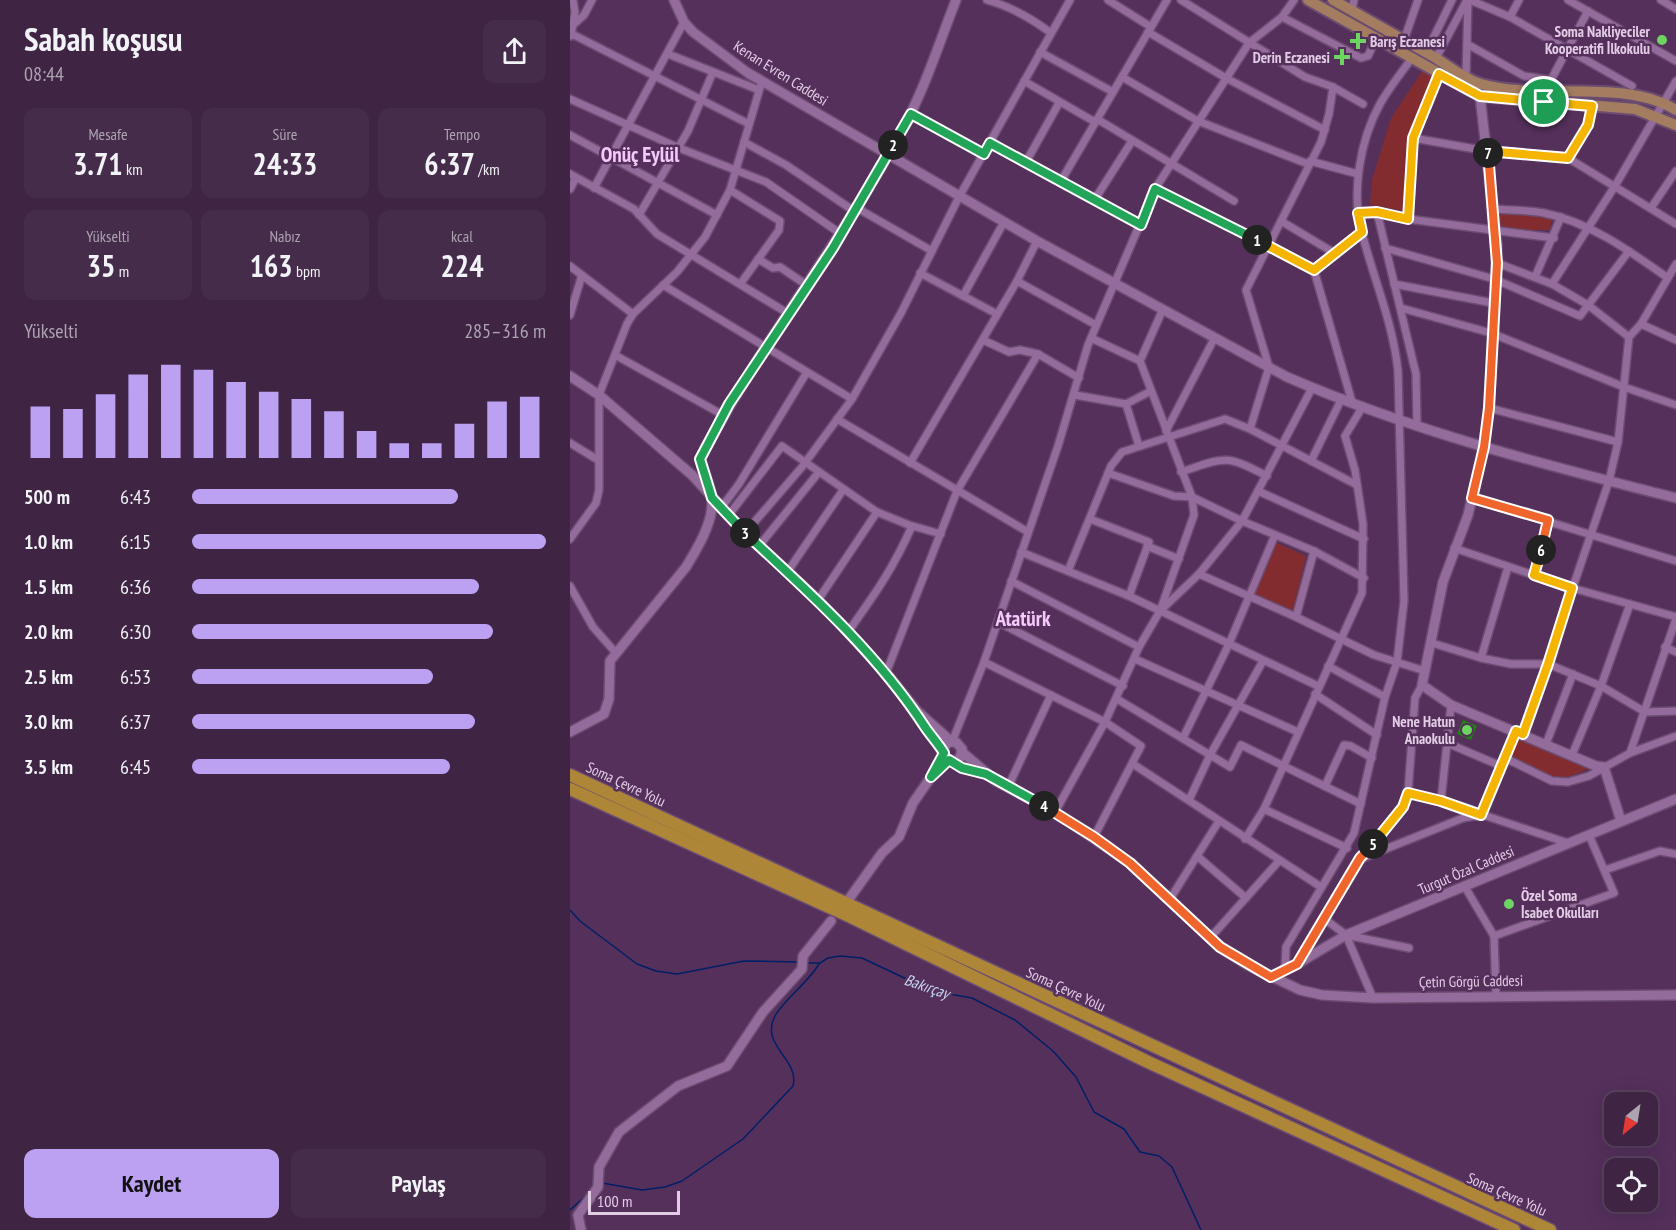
<!DOCTYPE html>
<html lang="tr">
<head>
<meta charset="utf-8">
<style>
	:root { --surface:#3f2444; --page:#462c4b; --text:#f1f3f6; --muted:#ada4b2; --line:#58415d; --accent:#bca0f2 }
	body { margin:0; font-family:"PT Sans Narrow",sans-serif; background:var(--page); color:var(--text); height:100vh; display:flex; flex-direction:column; font-size:22px; white-space:nowrap }
	* { box-sizing:border-box; margin:0 }
	p { font-size:20px; color:var(--muted) }
	.icon { flex:none; width:33px; height:33px; fill:none; stroke:currentColor; stroke-width:2; stroke-linecap:round; stroke-linejoin:round }
	.map { position:relative; flex:1; overflow:hidden }
	.drawer { display:flex; flex-direction:column; background:var(--surface); width:570px }
	.drawer>* { flex:none }
	.needle { width:39px; rotate:210deg }
	.fabs { position:absolute; left:1034px; top:1092px; display:grid; gap:12px }
	.fabs a { display:grid; place-items:center; width:54px; height:54px; border-radius:12px; background:var(--surface); box-shadow:0 6px 24px #0002,0 0 0 2px var(--line); font-size:30px }
	.scale { position:absolute; left:18px; bottom:15px; width:92px; box-sizing:border-box; padding-left:6px; border:3px solid #e3cde6; border-top:0; font-size:16px; line-height:21px; white-space:nowrap; color:#e3cde6; -webkit-text-stroke:4px #54305b; paint-order:stroke }
	.pin { position:absolute; display:grid; place-items:center; width:51px; height:51px; color:#fff; margin:-26px; border:3px solid #fff; border-radius:50%; box-shadow:0 2px 6px #0007 }
	.km { position:absolute; width:30px; height:30px; margin:-15px; border-radius:50%; background:#222; color:#fff; font-size:16px; line-height:30px; text-align:center }
	.round { display:grid; place-items:center; flex:none; width:63px; height:63px; border-radius:12px; background:var(--page) }
	.head { display:flex; align-items:center; justify-content:space-between; height:102px; padding:0 24px }
	h1 { font-size:33px; font-weight:800; line-height:45px }
	.figures { display:grid; grid-template-columns:repeat(3,1fr); gap:9px; height:102px; padding:6px 24px }
	.figures div { display:grid; align-content:center; border-radius:12px; background:var(--page); text-align:center }
	.figures b { font-size:30px; font-weight:800 }
	.figures small { font-size:16px; font-weight:400 }
	.figures p { font-size:16px }
	.chart { height:168px; padding:12px 24px }
	.chart p { display:flex; justify-content:space-between }
	.chart svg { width:100%; height:108px; margin-top:6px; stroke:var(--accent); stroke-width:6 }
	.button { display:flex; gap:12px; margin-top:auto; padding:12px 24px }
	.button a { flex:1; height:69px; border-radius:12px; background:var(--accent); color:#111; font-size:24px; font-weight:800; line-height:69px; text-align:center }
	.button a+a { background:var(--page); color:var(--text) }
	ul { padding:0 24px; list-style:none; font-size:20px }
	li { display:grid; grid-template-columns:96px 72px 1fr; align-items:center; height:45px }
	li i { height:15px; border-radius:8px; background:var(--accent) }
	main { display:flex; flex:1; min-height:0 }
	.map>svg:first-child { display:block }
	.green { fill:#832c30 }
	.lines { fill:none; stroke-linecap:round; stroke-linejoin:round }
	.stream { stroke:#001f68; stroke-width:1.5 }
	.building { fill:#208212 }
	.street-casing { stroke:#6c4d71; stroke-width:10 }
	.secondary-casing { stroke:#6c4d71; stroke-width:12 }
	.primary-casing { stroke:#6c4d71; stroke-width:14 }
	.highway-casing { stroke:#6c4d71; stroke-width:15 }
	.street { stroke:#946c9b; stroke-width:7 }
	.secondary { stroke:#946c9b; stroke-width:9 }
	.primary { stroke:#a47c5f; stroke-width:10 }
	.highway { stroke:#ae8637; stroke-width:12 }
	.split-1-casing { stroke:#fff; stroke-width:12 }
	.split-2-casing { stroke:#fff; stroke-width:12 }
	.split-3-casing { stroke:#fff; stroke-width:12 }
	.split-4-casing { stroke:#fff; stroke-width:12 }
	.split-5-casing { stroke:#fff; stroke-width:12 }
	.split-6-casing { stroke:#fff; stroke-width:12 }
	.split-7-casing { stroke:#fff; stroke-width:12 }
	.split-8-casing { stroke:#fff; stroke-width:12 }
	.split-1 { stroke:#f5b400; stroke-width:8 }
	.split-2 { stroke:#22a559; stroke-width:8 }
	.split-3 { stroke:#22a559; stroke-width:8 }
	.split-4 { stroke:#22a559; stroke-width:8 }
	.split-5 { stroke:#f0652b; stroke-width:8 }
	.split-6 { stroke:#f5b400; stroke-width:8 }
	.split-7 { stroke:#f0652b; stroke-width:8 }
	.split-8 { stroke:#f5b400; stroke-width:8 }
	.poi-dot { fill:#6dd361; stroke:#54305b; stroke-width:2 }
	.labels { text-anchor:middle; dominant-baseline:central; stroke-width:5; stroke-linejoin:round; paint-order:stroke }
	.poi-label { font-size:15px; font-weight:bold; fill:#e3cde6; stroke:#54305b; text-anchor:end }
	.street-label { font-size:15px; fill:#e3cde6; stroke:#54305b }
	.water-label { font-size:16px; font-style:italic; fill:#c6d5ef; stroke:#54305b }
	.district-label { font-size:21px; font-weight:bold; fill:#f5c9fc; stroke:#54305b }
</style>
</head>
<body>
<main>
<section class="drawer">
<div class="head"><div><h1>Sabah koşusu</h1><p>08:44</p></div><a class="round"><svg class="icon" aria-label="share" viewBox="0 0 24 24"><path d="M12 15V3M7 8l5-5 5 5M5 13v7h14v-7"/></svg></a></div>
<div class="figures">
<div><p>Mesafe</p><b>3.71<small> km</small></b></div>
<div><p>Süre</p><b>24:33</b></div>
<div><p>Tempo</p><b>6:37<small> /km</small></b></div>
</div>
<div class="figures">
<div><p>Yükselti</p><b>35<small> m</small></b></div>
<div><p>Nabız</p><b>163<small> bpm</small></b></div>
<div><p>kcal</p><b>224</b></div>
</div>
<div class="chart"><p><span>Yükselti</span>285–316 m</p>
<svg viewBox="0 0 160 44" preserveAspectRatio="none"><path d="M5 44V23M15 44V24M25 44V18M35 44V10M45 44V6M55 44V8M65 44V13M75 44V17M85 44V20M95 44V25M105 44V33M115 44V38M125 44V38M135 44V30M145 44V21M155 44V19"/></svg>
</div>
<ul>
<li><b>500 m</b>6:43<i style="width:75%"></i></li>
<li><b>1.0 km</b>6:15<i style="width:100%"></i></li>
<li><b>1.5 km</b>6:36<i style="width:81%"></i></li>
<li><b>2.0 km</b>6:30<i style="width:85%"></i></li>
<li><b>2.5 km</b>6:53<i style="width:68%"></i></li>
<li><b>3.0 km</b>6:37<i style="width:80%"></i></li>
<li><b>3.5 km</b>6:45<i style="width:73%"></i></li>
</ul>
<div class="button"><a>Kaydet</a><a>Paylaş</a></div>
</section>
<div class="map">
<svg width="1106" height="1230" viewBox="0 0 1106 1230">
	<rect width="100%" height="100%" fill="#54305b"/>
	<g class="green">
		<path d="M853 70 863 76 841 128 835 211 800 205 802 180 821 118Z"/>
		<path d="M933 212 982 216 980 230H931L929 217Z"/>
		<path d="M705 542 736 556 723 611 684 594Z"/>
		<path d="M950 734 1022 767C982 788 976 774 939 756Z"/>
	</g>
	<g class="lines">
		<g class="stream">
			<path d="M0 910 10 921 67 964 86 971 107 974 174 961 228 962"/>
			<path d="M236 963H250L258 958 270 956 292 958 362 991 402 998 445 1020 483 1051 506 1077 524 1112 554 1129 570 1152 589 1156 602 1167 631 1230"/>
			<path d="M32 1183 72 1190 95 1187 112 1181 173 1139 223 1086C230 1060 191 1046 204 1018 211 1002 238 983 249 964"/>
			<path d="M0 1210 19 1193"/>
		</g>
	</g>
	<path class="building" d="M893 720 907 726 901 740 887 734Z"/>
	<g class="lines">
		<defs>
			<g id="street">
				<path d="M417 0C442 7 461 18 481 33"/>
				<path d="M538 0 581 27"/>
				<path d="M611 0 735 77 763 87 793 104"/>
				<path d="M900 0 940 17 1062 86"/>
				<path d="M998 0 1106 61"/>
				<path d="M1091 0 1106 9"/>
				<path d="M782 10 784 0"/>
				<path d="M712 17 791 58 798 56 806 38"/>
				<path d="M940 17 949 0"/>
				<path d="M2 26 14 15 22 0"/>
				<path d="M578 32 656 78 755 130"/>
				<path d="M2 34 179 124"/>
				<path d="M1 36 5 12 3 0"/>
				<path d="M834 40 848 0"/>
				<path d="M897 44 954 76 981 80"/>
				<path d="M470 52 543 92"/>
				<path d="M856 53 882 0"/>
				<path d="M98 54 189 90"/>
				<path d="M866 58 896 2"/>
				<path d="M552 77 628 121 738 164"/>
				<path d="M896 78 898 0"/>
				<path d="M454 81 525 122"/>
				<path d="M975 91 1018 11"/>
				<path d="M0 99 109 148 196 182 271 234"/>
				<path d="M341 114 414 154"/>
				<path d="M527 119 664 201"/>
				<path d="M0 135 147 215"/>
				<path d="M843 138 917 151 998 158 1106 224"/>
				<path d="M174 142 216 165 284 211"/>
				<path d="M420 143 571 225"/>
				<path d="M998 158 1018 125 1022 106"/>
				<path d="M740 161 788 174"/>
				<path d="M456 162 489 103"/>
				<path d="M0 174 64 209 87 234 219 314"/>
				<path d="M491 181 597 0"/>
				<path d="M24 188 114 22"/>
				<path d="M0 189 6 178"/>
				<path d="M585 189 744 270 782 402"/>
				<path d="M160 190 210 221 209 230 171 283"/>
				<path d="M525 199 562 141"/>
				<path d="M287 208 362 251"/>
				<path d="M1081 208 1106 171"/>
				<path d="M923 209C940 210 958 210 974 213 1020 222 1061 252 1098 278"/>
				<path d="M807 212 846 374 847 426"/>
				<path d="M788 213 807 212 838 219 984 238"/>
				<path d="M69 215 118 131 143 72"/>
				<path d="M838 219 843 138 869 74"/>
				<path d="M711 221 766 254"/>
				<path d="M815 248 924 279 1010 316 1059 251"/>
				<path d="M188 259 203 268 210 267 238 286"/>
				<path d="M927 263 982 284 1018 305 1059 337"/>
				<path d="M0 266 63 314"/>
				<path d="M744 270 791 232"/>
				<path d="M350 273 427 314"/>
				<path d="M965 277 991 217"/>
				<path d="M447 281 526 325"/>
				<path d="M824 284 923 303"/>
				<path d="M982 284 1045 186 1106 81"/>
				<path d="M93 285 282 399"/>
				<path d="M393 296 434 222"/>
				<path d="M831 308 921 333 1054 387 1106 405"/>
				<path d="M0 315 12 275"/>
				<path d="M1071 324 1106 340"/>
				<path d="M521 338 570 361 622 497 624 515 590 611"/>
				<path d="M413 340 439 352 450 350 468 354"/>
				<path d="M45 355 153 415"/>
				<path d="M570 361 593 309"/>
				<path d="M505 395 556 404 581 391"/>
				<path d="M556 404 569 446"/>
				<path d="M919 408 1048 442"/>
				<path d="M267 419 458 532"/>
				<path d="M680 429 699 367 676 290 751 142 759 114 763 87"/>
				<path d="M596 431 644 339"/>
				<path d="M0 443 28 460"/>
				<path d="M741 461 772 398"/>
				<path d="M340 463 447 281 467 241"/>
				<path d="M611 472C656 457 654 454 697 476"/>
				<path d="M538 473 604 496 622 497 672 521 742 388"/>
				<path d="M688 491 794 539"/>
				<path d="M902 498 1106 561"/>
				<path d="M151 508 169 484 237 372"/>
				<path d="M158 516 212 446 307 512 339 525 371 534"/>
				<path d="M520 519 579 542 559 596"/>
				<path d="M175 533 232 467 282 399 331 313 389 197 500 0"/>
				<path d="M0 539 26 503 29 490V395L57 324 63 314 107 272 135 237 160 190 192 81"/>
				<path d="M189 546 249 472"/>
				<path d="M577 546 609 559"/>
				<path d="M884 548 1002 588 1106 617"/>
				<path d="M451 552 559 596 748 686"/>
				<path d="M218 571 273 490"/>
				<path d="M498 571 541 466 552 452 655 419 680 429 787 485"/>
				<path d="M964 575 978 521"/>
				<path d="M794 578 744 551 672 521 629 574 726 617 804 655 855 671"/>
				<path d="M441 581 569 647"/>
				<path d="M0 586 23 627 46 653"/>
				<path d="M248 600 307 512"/>
				<path d="M726 617 744 551"/>
				<path d="M428 622 553 686"/>
				<path d="M278 632C305 594 323 569 342 526"/>
				<path d="M862 643 911 658 941 664H978L1031 686 1075 712 1106 711"/>
				<path d="M1095 647 1106 652"/>
				<path d="M911 658 938 567"/>
				<path d="M565 659 728 732"/>
				<path d="M414 662 535 722 571 746 524 837"/>
				<path d="M758 666 815 697"/>
				<path d="M316 673 387 491 468 354 509 378"/>
				<path d="M745 694 807 735"/>
				<path d="M547 699 660 767 671 745 791 804"/>
				<path d="M953 734 1039 481 1048 442 1059 337 1071 324 1106 264"/>
				<path d="M613 738 659 644 705 535"/>
				<path d="M382 742 414 662 488 446 518 345 585 189 679 43 712 17 724 0"/>
				<path d="M877 743 931 766"/>
				<path d="M976 744 1003 674"/>
				<path d="M1060 753 1106 619"/>
				<path d="M1002 755 1031 686 1060 604"/>
				<path d="M935 758 982 781 998 782 1019 776 1060 753 1106 736"/>
				<path d="M563 764 751 887"/>
				<path d="M755 786 774 745 781 746 802 758"/>
				<path d="M438 787 481 695"/>
				<path d="M838 793 871 801 998 843"/>
				<path d="M619 800 640 755 693 661"/>
				<path d="M871 801 881 705"/>
				<path d="M694 809 777 848"/>
				<path d="M485 812 535 722 569 647 590 611 629 574"/>
				<path d="M675 839 694 809 792 593 793 524 785 470 775 436 793 406"/>
				<path d="M627 856 676 898"/>
				<path d="M793 858 893 818 911 815 946 731"/>
				<path d="M1035 870 1090 851 1106 854"/>
				<path d="M895 887 924 936 926 995"/>
				<path d="M600 899 649 821"/>
				<path d="M756 920 776 935 839 948"/>
				<path d="M776 935 803 998"/>
				<path d="M924 936 1044 893 1019 835"/>
				<path d="M640 938 709 861"/>
				<path d="M729 962 791 859 833 807 838 793 845 698 852 685"/>
				<path d="M715 969 716 947 784 833 815 697 827 662 834 601 828 371C823 323 804 280 792 233 781 193 790 140 810 104 819 88 831 73 842 58"/>
			</g>
			<g id="secondary">
				<path d="M104 0 114 22 123 32 178 73 467 241 717 377C842 431 975 465 1106 498"/>
				<path d="M910 96 927 245 919 408 914 447 898 515 873 582 852 685 881 705 1026 766 1034 767 1051 821"/>
				<path d="M0 376 29 395 122 475 175 533 248 600 316 673 347 711 382 742"/>
				<path d="M352 722 374 753 361 777 379 760 385 761 390 758 392 749 386 742H379L374 747V756L379 760"/>
				<path d="M0 732 34 714 39 699 40 661 116 567C127 549 143 523 142 501 141 487 134 472 130 459 190 344 271 243 332 130 355 89 369 43 386 0"/>
				<path d="M392 752 426 781 485 812 560 863 650 947 676 964 730 990 752 995 803 998 1106 995"/>
				<path d="M382 761 392 768 411 772"/>
				<path d="M279 899 312 853 329 837 343 803 361 777"/>
				<path d="M701 977 727 964 776 935 1106 799"/>
				<path d="M11 1230 8 1215 28 1187 29 1167 49 1132 108 1086 157 1066 193 1012 232 969 233 956 261 921"/>
			</g>
			<g id="primary">
				<path d="M738 0 910 96 1065 109 1106 125"/>
				<path d="M763 0C797 19 830 38 864 57 879 66 894 79 911 84 969 101 1056 78 1106 110"/>
			</g>
			<g id="highway">
				<path d="M0 775 980 1230"/>
				<path d="M0 789 281 917 578 1062 944 1230"/>
			</g>
		</defs>
		<use href="#street" class="street-casing"/>
		<use href="#secondary" class="secondary-casing"/>
		<use href="#primary" class="primary-casing"/>
		<use href="#highway" class="highway-casing"/>
		<use href="#street" class="street"/>
		<use href="#secondary" class="secondary"/>
		<use href="#primary" class="primary"/>
		<use href="#highway" class="highway"/>
	</g>
	<g class="lines">
		<defs>
			<path id="split-1" d="M687 240 744 270 792 232 788 213 807 212 838 219 843 138 869 74 910 96 974 102"/>
			<path id="split-2" d="M323 145 341 114 414 154 420 143 571 225 585 189 687 240"/>
			<path id="split-3" d="M175 533 142 498 130 459 159 404 263 248 323 145"/>
			<path id="split-4" d="M175 533C240 593 306 652 355 727 361 736 368 743 374 753L361 777 379 760 392 768 416 774 474 806"/>
			<path id="split-5" d="M474 806 524 837 560 863 650 947 701 977 727 964 790 858 803 844"/>
			<path id="split-6" d="M803 844 833 807 838 793 871 801 911 815 946 731 953 734 978 664 1002 588 964 575 971 550"/>
			<path id="split-7" d="M918 153 927 263 919 408 914 447 902 498 978 520 971 550"/>
			<path id="split-8" d="M918 153 917 151 998 158 1018 125 1022 106 974 102"/>
		</defs>
		<use href="#split-1" class="split-1-casing"/>
		<use href="#split-2" class="split-2-casing"/>
		<use href="#split-3" class="split-3-casing"/>
		<use href="#split-4" class="split-4-casing"/>
		<use href="#split-5" class="split-5-casing"/>
		<use href="#split-6" class="split-6-casing"/>
		<use href="#split-7" class="split-7-casing"/>
		<use href="#split-8" class="split-8-casing"/>
		<use href="#split-1" class="split-1"/>
		<use href="#split-2" class="split-2"/>
		<use href="#split-3" class="split-3"/>
		<use href="#split-4" class="split-4"/>
		<use href="#split-5" class="split-5"/>
		<use href="#split-6" class="split-6"/>
		<use href="#split-7" class="split-7"/>
		<use href="#split-8" class="split-8"/>
	</g>
	<g class="poi-dot">
		<circle cx="1092" cy="40" r="6"/>
		<path d="M785 32h6v6h6v6h-6v6h-6v-6h-6v-6h6z"/>
		<path d="M769 48h6v6h6v6h-6v6h-6v-6h-6v-6h6z"/>
		<circle cx="897" cy="730" r="6"/>
		<circle cx="939" cy="904" r="6"/>
	</g>
	<g class="labels">
		<g class="poi-label">
			<text x="1080" y="31">Soma Nakliyeciler<tspan x="1080" dy="17">Kooperatifi İlkokulu</tspan></text>
			<text x="800" y="41" text-anchor="start">Barış Eczanesi</text>
			<text x="760" y="57">Derin Eczanesi</text>
			<text x="885" y="721">Nene Hatun<tspan x="885" dy="17">Anaokulu</tspan></text>
			<text x="951" y="895" text-anchor="start">Özel Soma<tspan x="951" dy="17">İsabet Okulları</tspan></text>
		</g>
		<g class="street-label">
			<text transform="translate(211 73) rotate(32)">Kenan Evren Caddesi</text>
			<text transform="translate(56 784) rotate(25)">Soma Çevre Yolu</text>
			<text transform="translate(896 870) rotate(-23)">Turgut Özal Caddesi</text>
			<text transform="translate(901 981) rotate(-1)">Çetin Görgü Caddesi</text>
			<text transform="translate(496 989) rotate(25)">Soma Çevre Yolu</text>
			<text transform="translate(937 1194) rotate(24)">Soma Çevre Yolu</text>
		</g>
		<g class="water-label">
			<text transform="translate(357 986) rotate(19)">Bakırçay</text>
		</g>
		<g class="district-label">
			<text x="70" y="154">Onüç Eylül</text>
			<text x="453" y="618">Atatürk</text>
		</g>
	</g>
</svg>
<div class="fabs">
<a><svg class="needle" viewBox="-14 -14 28 28"><path d="M0-13l5 13h-10z" fill="#e53935"/><path d="M0 13l5-13h-10z" fill="#ada4b2"/></svg></a>
<a><svg class="icon" aria-label="locate" viewBox="0 0 24 24"><circle cx="12" cy="12" r="6"/><path d="M12 2v4M12 18v4M2 12h4M18 12h4"/></svg></a>
</div>
<div class="scale">100 m</div>
<div class="pin" style="left:974px;top:102px;background:#1e9e55"><svg class="icon" aria-label="arrive" viewBox="0 0 24 24"><path d="M6 21V4h12l-3 4 3 4H6"/></svg></div>
<b class="km" style="left:687px;top:240px">1</b>
<b class="km" style="left:323px;top:145px">2</b>
<b class="km" style="left:175px;top:533px">3</b>
<b class="km" style="left:474px;top:806px">4</b>
<b class="km" style="left:803px;top:844px">5</b>
<b class="km" style="left:971px;top:550px">6</b>
<b class="km" style="left:918px;top:153px">7</b>
</div>
</main>
</body>
</html>
